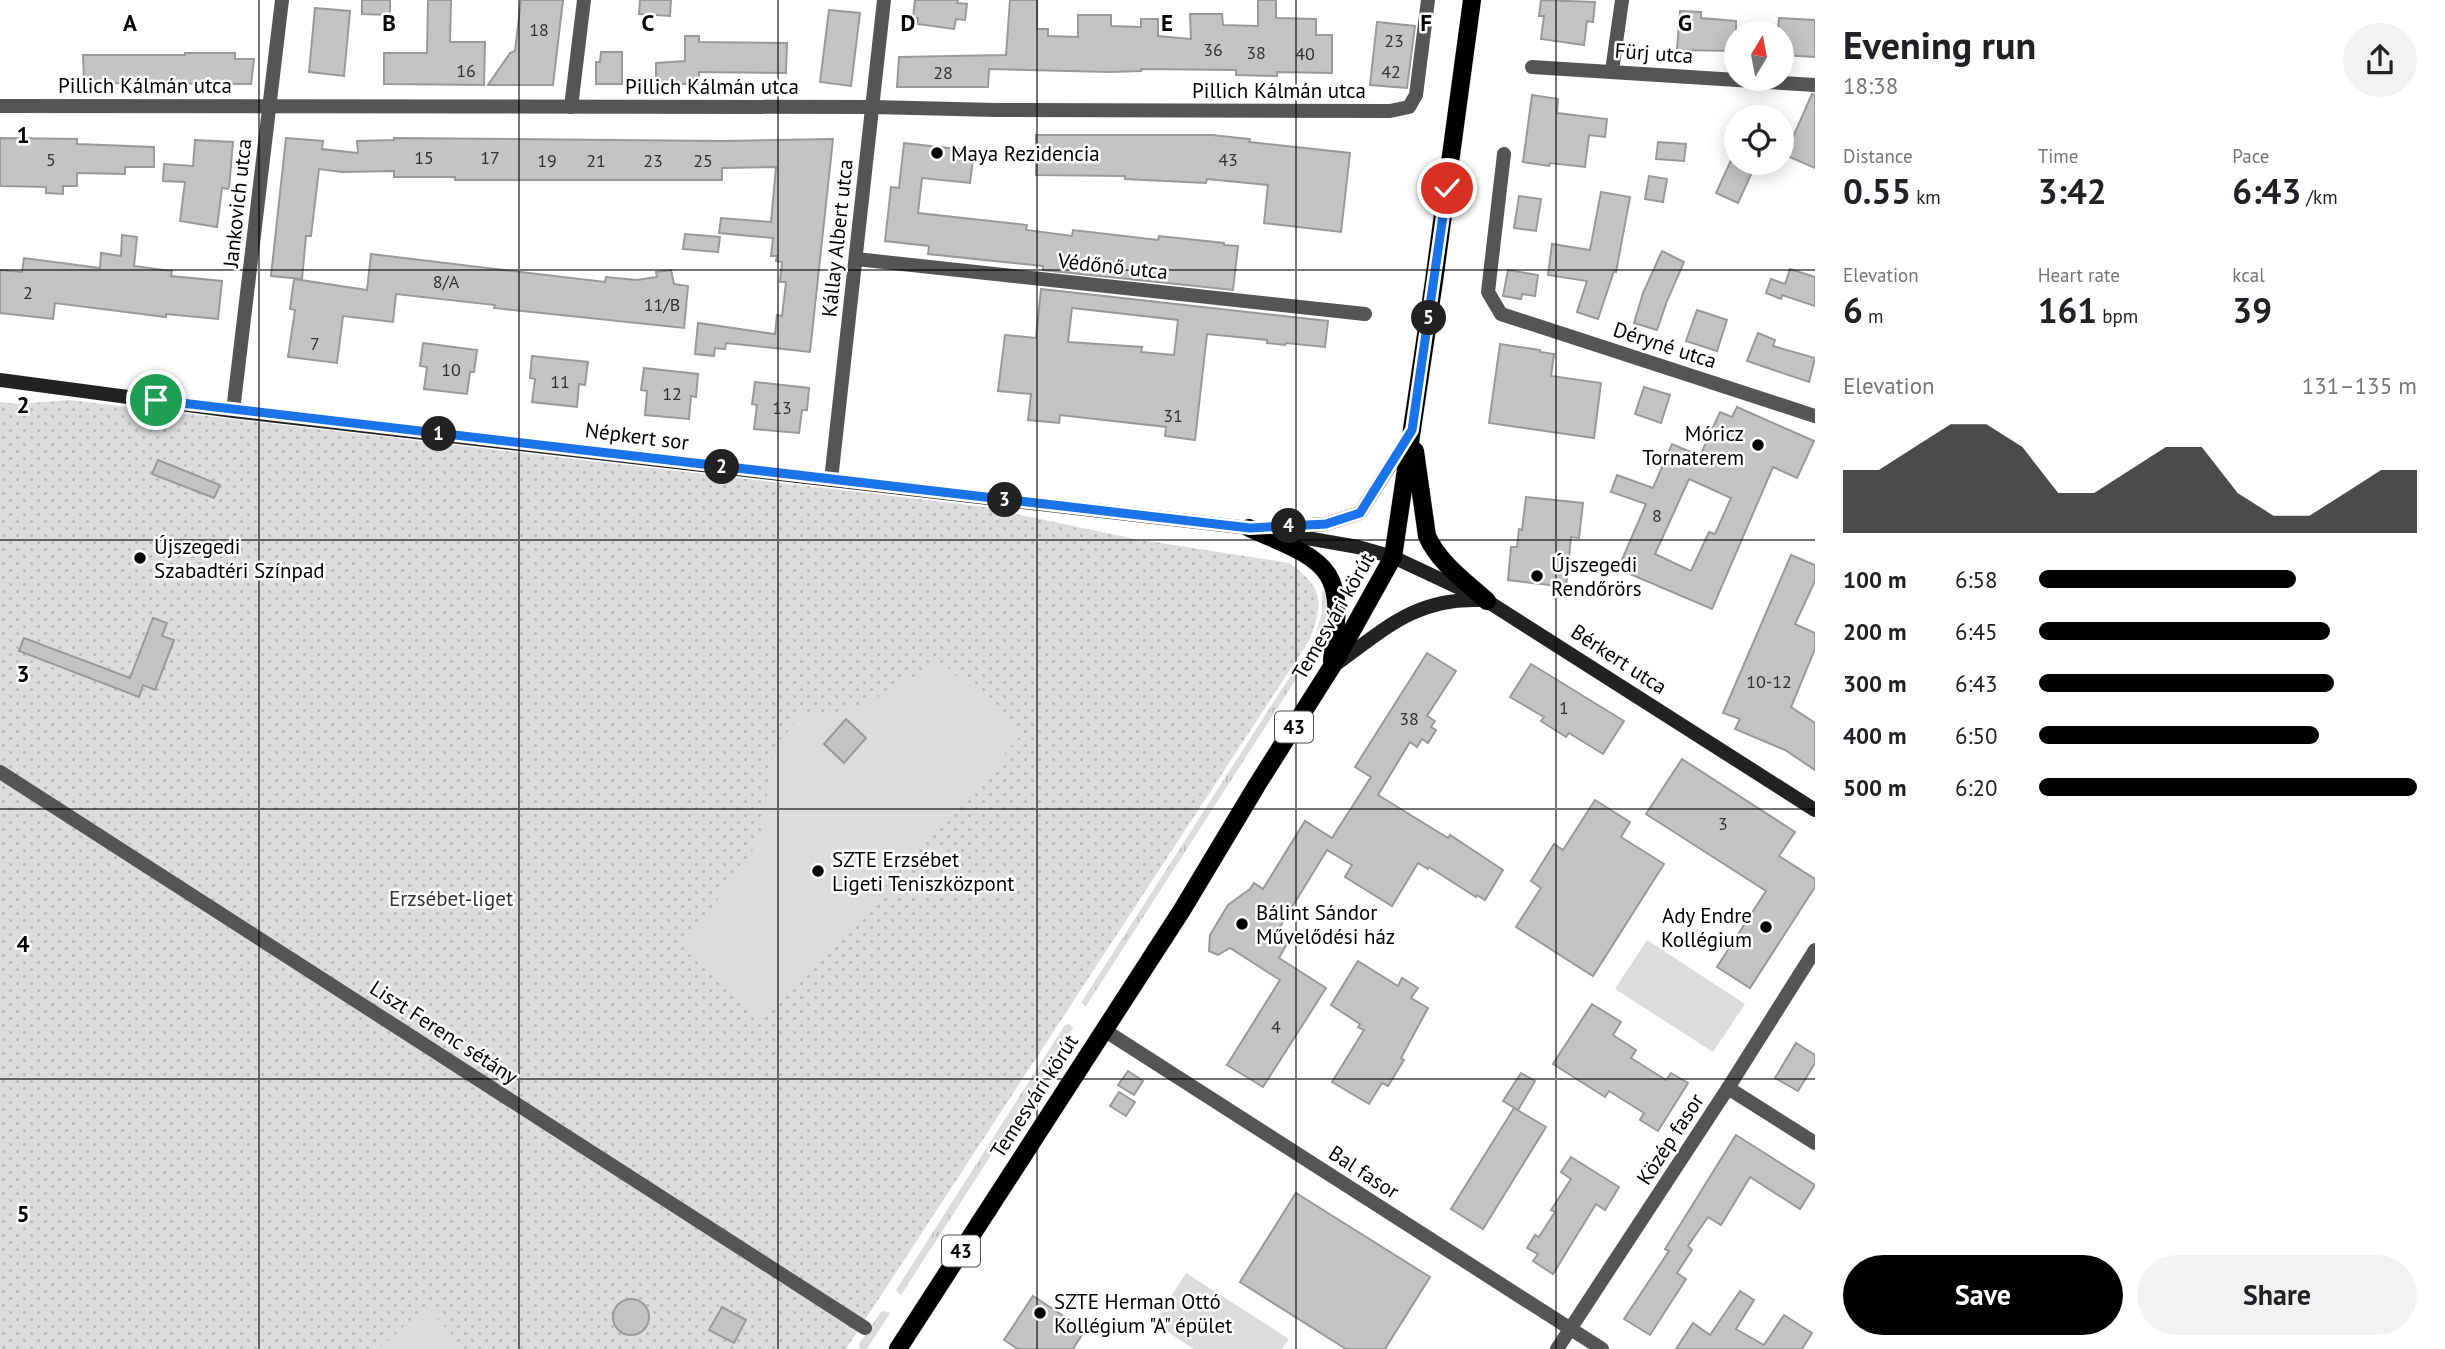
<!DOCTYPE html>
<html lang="en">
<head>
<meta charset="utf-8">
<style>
	:root { --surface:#fff; --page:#f2f2f2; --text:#202124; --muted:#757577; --accent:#000 }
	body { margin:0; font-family:"PT Sans",sans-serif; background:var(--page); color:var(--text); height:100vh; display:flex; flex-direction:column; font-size:26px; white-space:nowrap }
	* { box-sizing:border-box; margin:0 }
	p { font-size:23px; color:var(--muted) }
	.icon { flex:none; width:38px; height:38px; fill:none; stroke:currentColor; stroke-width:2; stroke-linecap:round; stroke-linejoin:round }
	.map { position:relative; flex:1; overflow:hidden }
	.details { display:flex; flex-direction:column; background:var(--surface); width:630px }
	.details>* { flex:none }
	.needle { width:46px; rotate:10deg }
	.fabs { position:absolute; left:1724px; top:21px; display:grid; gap:14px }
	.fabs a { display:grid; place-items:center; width:70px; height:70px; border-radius:50%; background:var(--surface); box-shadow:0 4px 18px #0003; font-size:35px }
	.pin { position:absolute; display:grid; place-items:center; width:60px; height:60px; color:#fff; margin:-30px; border:4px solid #fff; border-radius:50%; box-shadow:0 2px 7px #0007 }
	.km { position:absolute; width:35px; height:35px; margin:-18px; border-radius:50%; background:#222; color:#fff; font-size:19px; line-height:35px; text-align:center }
	.round { display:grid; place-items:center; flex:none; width:74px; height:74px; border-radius:37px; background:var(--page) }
	.summary { display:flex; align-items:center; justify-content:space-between; height:119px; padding:0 28px }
	h1 { font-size:38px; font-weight:600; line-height:52px }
	.figures { display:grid; grid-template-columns:repeat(3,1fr); gap:10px; height:119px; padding:7px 28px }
	.figures div { display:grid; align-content:center }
	.figures b { font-size:35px; font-weight:600 }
	.figures small { font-size:19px; font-weight:400 }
	.figures p { font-size:19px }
	.chart { height:196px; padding:14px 28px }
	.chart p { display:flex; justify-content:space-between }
	.chart svg { width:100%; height:126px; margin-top:7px; fill:var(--accent); opacity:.7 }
	.button { display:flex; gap:14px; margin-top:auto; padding:14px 28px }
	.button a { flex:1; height:80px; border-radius:42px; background:var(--accent); color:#fff; font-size:28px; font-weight:600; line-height:80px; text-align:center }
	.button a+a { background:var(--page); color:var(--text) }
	ul { padding:0 28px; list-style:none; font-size:23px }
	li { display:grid; grid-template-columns:112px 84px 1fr; align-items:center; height:52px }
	li i { height:18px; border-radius:9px; background:var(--accent) }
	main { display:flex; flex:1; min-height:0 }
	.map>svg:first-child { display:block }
	.grass { fill:url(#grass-tufts) }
	.park { fill:url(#park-dots) }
	.garden { fill:#dcdcdc }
	.building { fill:#c4c4c4; stroke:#999; stroke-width:2; fill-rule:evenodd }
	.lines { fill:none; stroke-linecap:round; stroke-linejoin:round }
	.primary-casing { stroke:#dbdbdb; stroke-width:19 }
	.street { stroke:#555; stroke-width:14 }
	.secondary { stroke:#222; stroke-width:14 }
	.primary { stroke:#000; stroke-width:18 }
	.route-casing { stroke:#fff; stroke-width:14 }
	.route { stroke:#1a73e8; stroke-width:9 }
	.grid { fill:none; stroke:#000; stroke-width:2; stroke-opacity:0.55 }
	.poi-dot { fill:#000; stroke:#fff; stroke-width:2.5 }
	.labels { text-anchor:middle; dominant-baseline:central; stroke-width:5; stroke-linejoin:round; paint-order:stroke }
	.number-label { font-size:18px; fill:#313131 }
	.shield { fill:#fff; stroke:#4c4c4c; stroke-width:2 }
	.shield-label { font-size:19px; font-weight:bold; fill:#000 }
	.street-label { font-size:21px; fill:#000; stroke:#fff }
	.poi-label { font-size:21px; fill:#000; stroke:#fff; text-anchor:start }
	.park-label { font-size:21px; fill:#333; stroke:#fff }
	.grid-label { font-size:23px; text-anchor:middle; font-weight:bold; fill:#000; stroke:#fff; stroke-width:5; stroke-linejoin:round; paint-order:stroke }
</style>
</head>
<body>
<main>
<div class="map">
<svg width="1815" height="1349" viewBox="0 0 1815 1349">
	<defs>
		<pattern id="grass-tufts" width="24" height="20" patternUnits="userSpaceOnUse" patternTransform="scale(1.75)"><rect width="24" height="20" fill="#dcdcdc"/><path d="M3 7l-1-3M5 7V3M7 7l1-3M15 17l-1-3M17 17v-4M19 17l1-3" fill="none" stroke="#bbb"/></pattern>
		<pattern id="park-dots" width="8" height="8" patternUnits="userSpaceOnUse" patternTransform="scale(1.75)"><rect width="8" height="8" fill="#dcdcdc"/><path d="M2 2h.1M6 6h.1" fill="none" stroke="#bbb" stroke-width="1.8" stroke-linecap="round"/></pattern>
	</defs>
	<rect width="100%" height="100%" fill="#fff"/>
	<g class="grass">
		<path d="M1325 590C1328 607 1331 625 1315 636L1322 613V591Z"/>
		<path d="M1318 641 1305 665 1086 1006 1081 1003 1278 695 1311 645Z"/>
		<path d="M1069 1024 1073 1028 901 1295 896 1290 1065 1025Z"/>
		<path d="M885 1311 890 1313 867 1349H860L859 1344 881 1312Z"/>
	</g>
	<path class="park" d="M69 400 978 506 1135 539 1289 563C1323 588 1324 600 1310 639L846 1349H0V402L19 404Z"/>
	<g class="garden">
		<path d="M941 662 1022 734 871 902 834 939 763 1019 683 948 760 840 775 746 801 716 856 709Z"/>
		<path d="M1647 940 1745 1004 1713 1052 1615 989Z"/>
		<path d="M1186 1273 1289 1339 1282 1349H1194L1154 1323Z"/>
		<path d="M426 1306 464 1349H379Z"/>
	</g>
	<g class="building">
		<path d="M362 0H390V15L362 14Z"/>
		<path d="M428 0H451L450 42H485L484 85 384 84V53H427Z"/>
		<path d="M521 0H563L553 85H488L510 53 515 51Z"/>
		<path d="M640 0H671L670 16 639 14Z"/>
		<path d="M915 0H958L957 3 967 4 965 20 956 19 954 29 917 24 918 18H913Z"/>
		<path d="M1010 0H1037V29H1048V36L1078 37V15H1111V26L1141 27V19H1158V36L1191 39 1190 14H1222L1223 25 1258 26V0H1276V18L1316 19V35H1332V73L1277 72V76L1236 75V70L1141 69V71L1110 72 989 69 988 87H897L899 57 1006 55Z"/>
		<path d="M1541 0 1595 2 1593 22 1587 21 1584 45 1541 39 1544 16H1539Z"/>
		<path d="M315 8 350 11 344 76 309 72Z"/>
		<path d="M829 10 860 13 851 86 820 82Z"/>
		<path d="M1680 11 1701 12V18L1736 21V51L1677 50Z"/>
		<path d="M1779 18 1815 20V57L1782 55V33H1778Z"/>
		<path d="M1377 22 1415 26 1407 88 1370 85Z"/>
		<path d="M685 36H699V42L787 43 786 73 699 72V84H656V63L685 61Z"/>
		<path d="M601 52H622V84H596V62H600Z"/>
		<path d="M185 53H235V59H254L251 84 84 83 83 55H185Z"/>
		<path d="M1812 94 1815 95V168L1785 155Z"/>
		<path d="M1532 95 1558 99 1557 113 1607 119 1605 137 1589 135 1585 167 1550 163 1549 166 1523 162Z"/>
		<path d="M1036 135H1212L1250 139 1249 142 1350 153 1341 232 1264 223 1268 185 1207 179 1206 183 1125 179V176L1036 175Z"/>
		<path d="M0 138 77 139V144L154 147V167H125V174L77 173V186H63V194L46 193V187L0 186Z"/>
		<path d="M286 138 323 141 322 149 358 153 357 141 394 140V138L722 141 833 139 810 352 726 343 725 349 715 348 714 356 695 354 698 323 775 334 777 315 782 316 786 282H780L782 262 776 261 777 256H771L773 238 719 233 721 218 771 222 776 167 722 168V180H455V177H394V171L342 172 319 169 311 236H306L302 279 271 276Z"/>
		<path d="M195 140 233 142 229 189 222 188 217 227 180 221 185 182 163 181 164 164 193 166Z"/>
		<path d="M1658 142 1686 144 1684 161 1656 159Z"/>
		<path d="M904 143 974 151 970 183 922 178 918 213 1027 225 1026 230 1072 236 1073 230 1158 240 1159 236 1224 243V245L1238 246 1233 290 1043 270V266L928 254 929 246 885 241 891 187 899 188Z"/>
		<path d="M1732 158 1736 160V163H1743L1754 168 1738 203 1716 193Z"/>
		<path d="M1649 176 1667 179 1663 202 1645 199Z"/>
		<path d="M1601 192 1630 197 1616 272 1614 271 1598 319 1577 312 1587 281 1548 275 1552 244 1590 250Z"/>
		<path d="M1519 196 1541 199 1536 231 1514 228Z"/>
		<path d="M685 234 720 237 718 252 683 249Z"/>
		<path d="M122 235 137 237 134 266 172 271 171 276 222 281 218 319 166 314V317L55 303 53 319 0 313V270L22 272 24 258 100 268 101 253 121 256Z"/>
		<path d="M1662 251 1684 262 1667 301 1657 330 1634 323 1643 293Z"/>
		<path d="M371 254 605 282 606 277 637 280 657 277 656 272 671 270 674 284 688 286 684 328 494 308 495 305 396 294 393 322 343 316 337 363 288 357 295 310 290 309 294 279 367 290Z"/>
		<path d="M1790 269 1815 277V306L1782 295 1781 299 1766 293 1771 279 1785 284Z"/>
		<path d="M1508 270 1538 275 1535 296 1522 294 1521 299 1503 296Z"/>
		<path d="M1041 289 1328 321 1325 347 1286 343 1285 345 1267 343V340L1207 334 1195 440 1165 436 1166 427 1060 415 1059 423 1028 420 1031 394 998 391 1005 335 1036 338ZM1072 308 1178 320 1174 355 1141 352 1142 347 1068 342Z"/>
		<path d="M1697 310 1727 320 1717 351 1686 341Z"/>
		<path d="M1758 333 1775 340 1773 346 1815 358 1809 382 1747 361Z"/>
		<path d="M423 343 477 350 474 372H470L467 394 424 389 427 367 420 366Z"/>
		<path d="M1500 344 1540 350V352L1554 354 1551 376 1601 383 1594 438 1489 423Z"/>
		<path d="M532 356 588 362 585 385 579 384 577 407 532 402 535 379 530 378Z"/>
		<path d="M644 368 698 374 696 397 691 396 689 419 645 415 647 391 641 390Z"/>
		<path d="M755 382 809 388 807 410H802L799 433 754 429 757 405 752 404Z"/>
		<path d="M1644 387 1670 395 1661 423 1635 414Z"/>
		<path d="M1737 407 1814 441 1797 478 1773 467 1712 609 1618 569 1646 504 1611 492 1617 475 1653 488 1672 444 1700 456 1720 412 1732 417ZM1689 479 1731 498 1715 534 1709 532 1691 571 1655 554Z"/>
		<path d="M158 460 220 485 214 498 152 474Z"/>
		<path d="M1526 497 1583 503 1579 538 1571 537 1566 587 1508 580 1511 547H1517L1519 529 1522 530Z"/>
		<path d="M1791 555 1815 565V581L1795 624 1815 633V649L1791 707 1815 723V770L1785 750 1735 729 1740 719 1723 713Z"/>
		<path d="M153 618 167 623 162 636 174 640 155 690 143 685 139 697 19 651 24 638 130 678Z"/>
		<path d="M1427 653 1456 671 1427 716 1435 721 1431 727 1436 730 1428 743 1422 739 1417 747 1410 742 1378 795 1448 838 1450 835 1503 870 1485 900 1477 895 1476 897 1429 867 1428 869 1418 863 1392 906 1345 877 1352 865 1327 850 1278 930 1290 938 1279 958 1326 988 1263 1087 1227 1065 1280 980 1230 948 1218 955 1209 951 1210 935 1228 905 1250 889 1254 883 1263 889 1305 821 1332 838 1371 777 1355 767Z"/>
		<path d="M1531 664 1624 721 1603 754 1569 733 1566 737 1541 721 1544 717 1510 697Z"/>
		<path d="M846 719 866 738 844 763 824 744Z"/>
		<path d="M1682 759 1795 832 1779 856 1815 879V887L1750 988 1717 967 1766 891 1646 814Z"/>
		<path d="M1595 800 1630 822 1621 837 1664 864 1593 976 1516 927 1541 888 1531 881 1554 844 1563 850Z"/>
		<path d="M1358 961 1398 986 1402 978 1418 988 1411 998 1428 1008 1401 1058 1404 1060 1388 1086 1382 1083 1369 1104 1332 1082 1364 1030 1358 1027 1360 1024 1331 1005Z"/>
		<path d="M1592 1004 1621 1022 1613 1035 1636 1050 1631 1058 1666 1080 1671 1073 1688 1083 1658 1131 1640 1120 1644 1113 1609 1091 1605 1097 1553 1064Z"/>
		<path d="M1796 1043 1815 1055V1063L1798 1091 1775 1078Z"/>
		<path d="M1128 1071 1143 1081 1134 1095 1118 1085Z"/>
		<path d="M1521 1073 1535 1081 1518 1110 1503 1101Z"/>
		<path d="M1119 1092 1135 1102 1126 1116 1110 1106Z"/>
		<path d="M1514 1108 1546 1127 1483 1229 1451 1209Z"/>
		<path d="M1736 1135 1815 1185 1800 1209 1750 1177 1721 1225 1708 1217 1688 1246 1692 1250 1677 1273 1686 1279 1650 1335 1624 1319 1669 1251 1665 1249Z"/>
		<path d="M1571 1157 1619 1187 1605 1210 1596 1204 1553 1274 1533 1261 1538 1254 1527 1248 1535 1235 1539 1237 1555 1212 1551 1210 1571 1179 1561 1172Z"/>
		<path d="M1296 1193 1430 1277 1385 1349H1346L1240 1282Z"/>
		<path d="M1740 1291 1754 1300 1736 1329 1764 1345 1784 1315 1812 1333 1802 1349H1676L1693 1323 1710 1335Z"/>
		<path d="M1033 1296 1085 1330 1073 1349H1018L1004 1340Z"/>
		<circle cx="631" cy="1317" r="18"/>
		<path d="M722 1307 746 1320 734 1343 709 1330Z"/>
	</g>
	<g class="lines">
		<defs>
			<g id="primary">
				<path d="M1415 451 1427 536C1439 563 1465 581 1487 601"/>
				<path d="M1249 528C1274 540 1313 551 1328 575 1343 599 1334 635 1332 661"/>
				<path d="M898 1349 1182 910 1257 785 1331 668 1393 557 1434 281 1472 0"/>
			</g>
		</defs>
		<use href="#primary" class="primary-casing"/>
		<g class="street">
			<path d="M1532 67 1815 85"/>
			<path d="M1612 71 1622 0"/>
			<path d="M0 106 872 107 996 110 1390 111 1409 107 1416 95 1428 0"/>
			<path d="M571 107 584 0"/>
			<path d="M1504 154 1488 292 1501 314 1815 416"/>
			<path d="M856 259 1365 314"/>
			<path d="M233 411 282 0"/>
			<path d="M831 480 884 0"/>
			<path d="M0 772 865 1328"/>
			<path d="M1104 1030 1602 1349"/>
			<path d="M1728 1088 1815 1143"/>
			<path d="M1557 1349 1728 1088 1815 950"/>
		</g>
		<g class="secondary">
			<path d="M0 380 233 411 1249 528 1358 547 1393 557 1487 601 1815 810"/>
			<path d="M1276 527 1326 524 1360 513 1410 434"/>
			<path d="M1332 667C1382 632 1413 598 1478 600"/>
		</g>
		<use href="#primary" class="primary"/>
	</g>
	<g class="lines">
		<defs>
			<path id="route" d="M156 400 1250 528 1326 524 1360 513 1412 430 1447 188"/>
		</defs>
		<use href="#route" class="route-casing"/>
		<use href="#route" class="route"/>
	</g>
	<path class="grid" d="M259 0V1349M519 0V1349M778 0V1349M1037 0V1349M1296 0V1349M1556 0V1349M0 270H1815M0 540H1815M0 809H1815M0 1079H1815"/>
	<g class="poi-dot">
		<circle cx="937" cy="153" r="7"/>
		<circle cx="1758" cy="445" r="7"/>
		<circle cx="140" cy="558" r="7"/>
		<circle cx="1537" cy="576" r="7"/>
		<circle cx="818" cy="871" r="7"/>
		<circle cx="1242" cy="924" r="7"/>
		<circle cx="1766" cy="927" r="7"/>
		<circle cx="1040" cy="1313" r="7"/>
	</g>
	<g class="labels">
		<g class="number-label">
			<text x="539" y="29">18</text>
			<text x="1394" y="40">23</text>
			<text x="1213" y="49">36</text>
			<text x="1256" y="52">38</text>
			<text x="1305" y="53">40</text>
			<text x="466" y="70">16</text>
			<text x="1391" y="71">42</text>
			<text x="943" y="72">28</text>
			<text x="424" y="157">15</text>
			<text x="490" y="157">17</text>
			<text x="51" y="159">5</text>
			<text x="1228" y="159">43</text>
			<text x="547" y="160">19</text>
			<text x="596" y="160">21</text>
			<text x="653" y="160">23</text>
			<text x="703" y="160">25</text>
			<text x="446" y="281">8/A</text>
			<text x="28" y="292">2</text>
			<text x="662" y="304">11/B</text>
			<text x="315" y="343">7</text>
			<text x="451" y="369">10</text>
			<text x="560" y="381">11</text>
			<text x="672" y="393">12</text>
			<text x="782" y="407">13</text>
			<text x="1173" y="415">31</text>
			<text x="1657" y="515">8</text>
			<text x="1769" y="681">10-12</text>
			<text x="1564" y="707">1</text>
			<text x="1409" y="718">38</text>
			<text x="1723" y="823">3</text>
			<text x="1276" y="1026">4</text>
		</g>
		<g class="shield">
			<rect x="1275" y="711.5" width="38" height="31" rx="5"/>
			<rect x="942" y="1235.5" width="38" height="31" rx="5"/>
		</g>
		<g class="shield-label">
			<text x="1294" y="727">43</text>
			<text x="961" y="1251">43</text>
		</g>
		<g class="street-label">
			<text transform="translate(1654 53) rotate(4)">Fürj utca</text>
			<text x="145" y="85">Pillich Kálmán utca</text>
			<text x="712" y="86">Pillich Kálmán utca</text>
			<text x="1279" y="90">Pillich Kálmán utca</text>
			<text transform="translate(237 203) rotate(-84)">Jankovich utca</text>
			<text transform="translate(837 238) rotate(-84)">Kállay Albert utca</text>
			<text transform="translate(1113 266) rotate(6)">Védőnő utca</text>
			<text transform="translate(1665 345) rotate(18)">Déryné utca</text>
			<text transform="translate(637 436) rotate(7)">Népkert sor</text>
			<text transform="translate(1333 616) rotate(-60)">Temesvári körút</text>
			<text transform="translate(1619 659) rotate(33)">Bérkert utca</text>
			<text transform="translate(444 1032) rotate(33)">Liszt Ferenc sétány</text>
			<text transform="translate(1034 1096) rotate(-57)">Temesvári körút</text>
			<text transform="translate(1670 1139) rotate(-57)">Közép fasor</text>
			<text transform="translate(1364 1172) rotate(33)">Bal fasor</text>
		</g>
		<g class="poi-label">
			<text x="951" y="153">Maya Rezidencia</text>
			<text x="1744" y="433" text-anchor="end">Móricz<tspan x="1744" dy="24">Tornaterem</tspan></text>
			<text x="154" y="546">Újszegedi<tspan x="154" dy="24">Szabadtéri Színpad</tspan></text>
			<text x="1551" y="564">Újszegedi<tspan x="1551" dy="24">Rendőrörs</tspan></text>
			<text x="832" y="859">SZTE Erzsébet<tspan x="832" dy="24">Ligeti Teniszközpont</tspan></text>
			<text x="1256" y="912">Bálint Sándor<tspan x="1256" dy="24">Művelődési ház</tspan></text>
			<text x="1752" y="915" text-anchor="end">Ady Endre<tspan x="1752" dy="24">Kollégium</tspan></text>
			<text x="1054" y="1301">SZTE Herman Ottó<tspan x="1054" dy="24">Kollégium "A" épület</tspan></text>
		</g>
		<g class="park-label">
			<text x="451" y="898">Erzsébet-liget</text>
		</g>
	</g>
	<g class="grid-label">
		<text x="130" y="31">A</text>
		<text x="389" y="31">B</text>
		<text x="648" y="31">C</text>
		<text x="908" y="31">D</text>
		<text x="1167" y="31">E</text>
		<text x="1426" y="31">F</text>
		<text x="1685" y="31">G</text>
		<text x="23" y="143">1</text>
		<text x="23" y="413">2</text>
		<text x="23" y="682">3</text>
		<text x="23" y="952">4</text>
		<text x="23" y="1222">5</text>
	</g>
</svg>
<div class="fabs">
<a><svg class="needle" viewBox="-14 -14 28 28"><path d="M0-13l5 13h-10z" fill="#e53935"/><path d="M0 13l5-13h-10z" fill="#757577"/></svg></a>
<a><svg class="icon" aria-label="locate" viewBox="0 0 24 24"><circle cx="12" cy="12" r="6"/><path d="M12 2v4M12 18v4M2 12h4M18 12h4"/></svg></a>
</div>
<div class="pin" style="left:156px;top:400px;background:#1e9e55"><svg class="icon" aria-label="arrive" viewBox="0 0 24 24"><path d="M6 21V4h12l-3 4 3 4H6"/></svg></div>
<div class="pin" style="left:1447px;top:188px;background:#d93025"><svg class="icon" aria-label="check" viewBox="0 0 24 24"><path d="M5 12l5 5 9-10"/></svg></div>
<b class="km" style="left:439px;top:434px">1</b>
<b class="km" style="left:722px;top:467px">2</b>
<b class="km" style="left:1005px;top:500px">3</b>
<b class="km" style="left:1289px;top:526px">4</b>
<b class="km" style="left:1429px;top:318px">5</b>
</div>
<section class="details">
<div class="summary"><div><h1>Evening run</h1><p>18:38</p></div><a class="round"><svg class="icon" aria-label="share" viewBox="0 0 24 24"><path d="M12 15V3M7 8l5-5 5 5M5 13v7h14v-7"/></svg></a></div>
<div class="figures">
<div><p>Distance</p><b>0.55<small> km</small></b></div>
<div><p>Time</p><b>3:42</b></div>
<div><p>Pace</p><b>6:43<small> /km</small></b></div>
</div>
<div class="figures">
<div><p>Elevation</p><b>6<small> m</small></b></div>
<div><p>Heart rate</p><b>161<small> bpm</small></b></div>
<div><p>kcal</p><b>39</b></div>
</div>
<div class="chart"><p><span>Elevation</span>131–135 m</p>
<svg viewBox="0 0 160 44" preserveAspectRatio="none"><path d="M0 44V22L10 22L20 14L30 6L40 6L50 14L60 30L70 30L80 22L90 14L100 14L110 30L120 38L130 38L140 30L150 22L160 22V44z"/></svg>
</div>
<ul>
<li><b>100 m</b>6:58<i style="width:68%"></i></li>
<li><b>200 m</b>6:45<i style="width:77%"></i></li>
<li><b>300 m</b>6:43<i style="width:78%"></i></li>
<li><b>400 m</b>6:50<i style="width:74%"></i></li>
<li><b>500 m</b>6:20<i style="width:100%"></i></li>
</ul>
<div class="button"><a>Save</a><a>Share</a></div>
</section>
</main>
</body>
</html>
